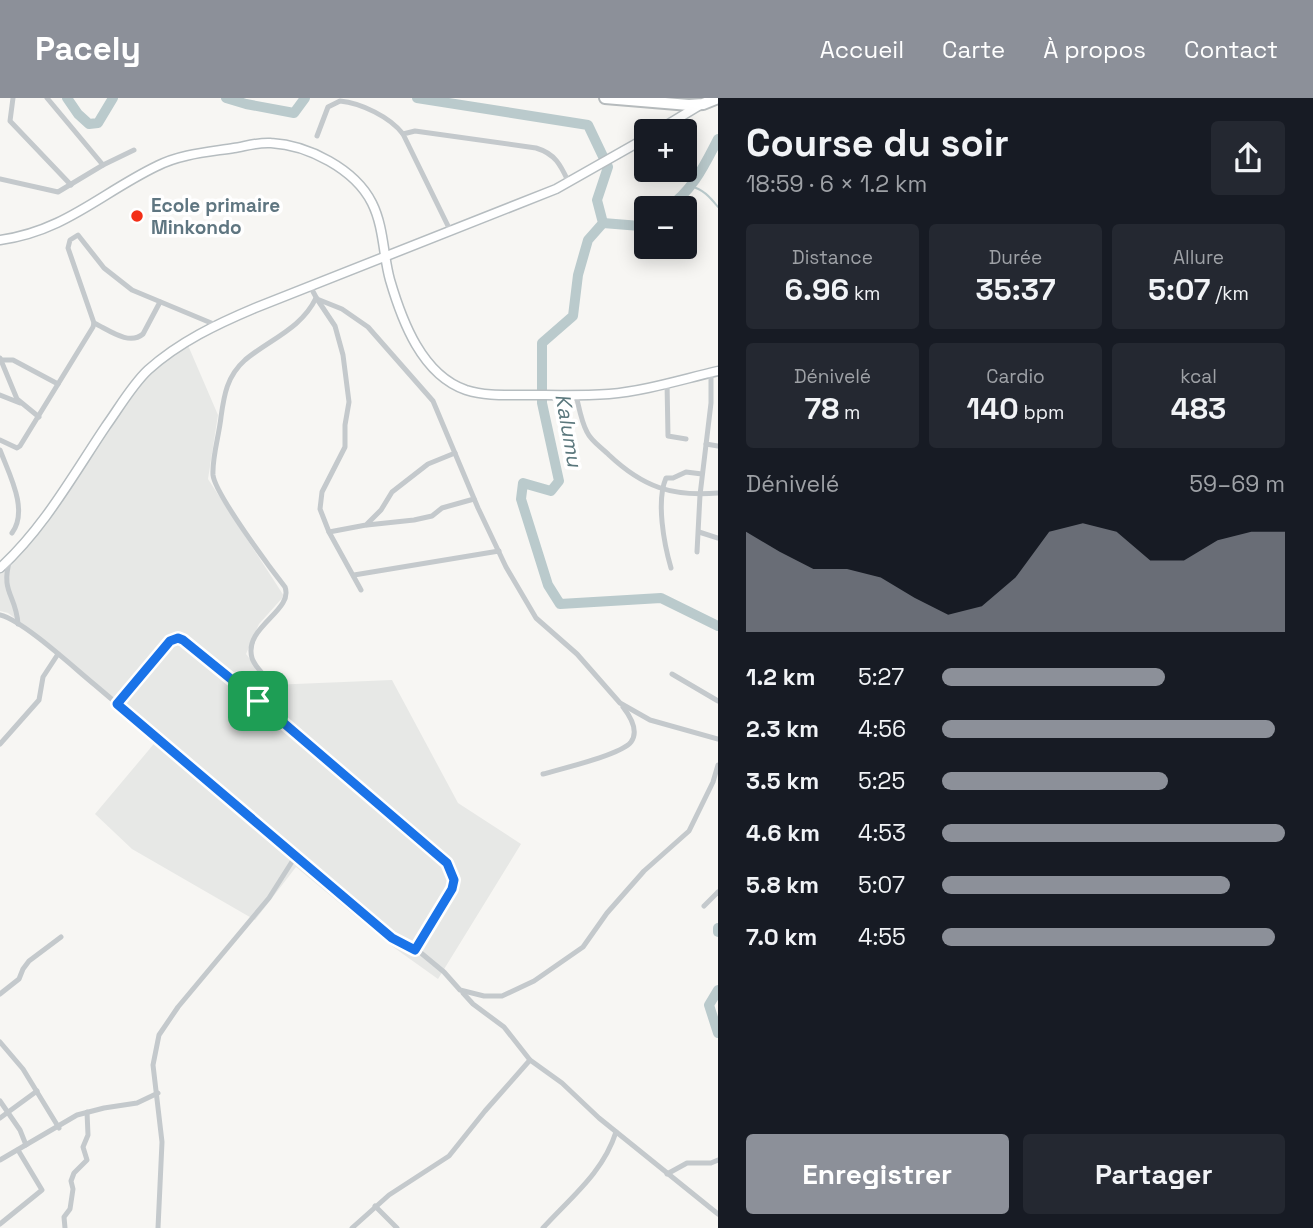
<!DOCTYPE html>
<html lang="fr">
<head>
<meta charset="utf-8">
<style>
	:root { --surface:#171b24; --page:#242831; --text:#f1f3f6; --muted:#9ea1a6; --accent:#8c9099 }
	body { margin:0; font-family:"Space Grotesk",sans-serif; background:var(--page); color:var(--text); height:100vh; display:flex; flex-direction:column; font-size:26px; white-space:nowrap }
	* { box-sizing:border-box; margin:0 }
	p { font-size:23px; color:var(--muted) }
	.icon { flex:none; width:38px; height:38px; fill:none; stroke:currentColor; stroke-width:2; stroke-linecap:round; stroke-linejoin:round }
	.map { position:relative; flex:1; overflow:hidden }
	.sheet { display:flex; flex-direction:column; background:var(--surface); width:595px }
	.sheet>* { flex:none }
	.fabs { position:absolute; left:634px; top:21px; display:grid; gap:14px }
	.fabs a { display:grid; place-items:center; width:63px; height:63px; border-radius:7px; background:var(--surface); box-shadow:0 4px 18px #0003; font-size:35px }
	.pin { position:absolute; display:grid; place-items:center; width:60px; height:60px; color:#fff; margin:-30px; border-radius:14px; box-shadow:0 4px 10px #0006 }
	.round { display:grid; place-items:center; flex:none; width:74px; height:74px; border-radius:7px; background:var(--page) }
	.overview { display:flex; align-items:center; justify-content:space-between; height:119px; padding:0 28px }
	h1 { font-size:38px; font-weight:700; line-height:52px }
	.stats { display:grid; grid-template-columns:repeat(3,1fr); gap:10px; height:119px; padding:7px 28px }
	.stats div { display:grid; align-content:center; border-radius:7px; background:var(--page); text-align:center }
	.stats b { font-size:30px; font-weight:700 }
	.stats small { font-size:19px; font-weight:400 }
	.stats p { font-size:19px }
	.chart { height:196px; padding:14px 28px }
	.chart p { display:flex; justify-content:space-between }
	.chart svg { width:100%; height:126px; margin-top:7px; fill:var(--accent); opacity:.7 }
	.button { display:flex; gap:14px; margin-top:auto; padding:14px 28px }
	.button a { flex:1; height:80px; border-radius:7px; background:var(--accent); color:#fff; font-size:28px; font-weight:700; line-height:80px; text-align:center }
	.button a+a { background:var(--page); color:var(--text) }
	ul { padding:0 28px; list-style:none; font-size:23px }
	li { display:grid; grid-template-columns:112px 84px 1fr; align-items:center; height:52px }
	li i { height:18px; border-radius:9px; background:var(--accent) }
	header { display:flex; align-items:center; gap:42px; box-sizing:border-box; height:98px; padding:0 35px; background:var(--accent); color:#fff }
	header strong { font-size:33px }
	nav { display:flex; gap:38px; margin-inline-start:auto; font-size:24px }
	main { display:flex; flex:1; min-height:0 }
	.map>svg:first-child { display:block }
	.built { fill:#e7e8e6 }
	.lines { fill:none; stroke-linecap:round; stroke-linejoin:round }
	.stream { stroke:#bacacc; stroke-width:2 }
	.river { stroke:#bacacc; stroke-width:10 }
	.secondary-casing { stroke:#b6bdc0; stroke-width:11 }
	.highway-casing { stroke:#b6bbbd; stroke-width:14 }
	.street { stroke:#c4c9cc; stroke-width:5 }
	.secondary { stroke:#fff; stroke-width:8 }
	.highway { stroke:#fff; stroke-width:10 }
	.route-casing { stroke:#fff; stroke-width:14 }
	.route { stroke:#1a73e8; stroke-width:9 }
	.poi-dot { fill:#f32e16; stroke:#fff; stroke-width:2.5 }
	.labels { text-anchor:middle; dominant-baseline:central; stroke-width:7; stroke-linejoin:round; paint-order:stroke }
	.poi-label { font-size:19px; font-weight:bold; fill:#5f7681; stroke:#fff; text-anchor:start }
	.water-label { font-size:21px; font-style:italic; fill:#5a777c; stroke:#fff }
</style>
</head>
<body>
<header>
<strong>Pacely</strong>
<nav><a>Accueil</a><a>Carte</a><a>À propos</a><a>Contact</a></nav>
</header>
<main>
<div class="map">
<svg width="718" height="1130" viewBox="0 0 718 1130">
	<rect width="100%" height="100%" fill="#f7f6f3"/>
	<path class="built" d="M187 245 218 317 208 381 284 498 259 526 246 556 271 587 392 582 458 705 521 746 438 881 389 846 296 769 255 822 132 751 95 716 158 641 58 553 8 515 0 513V463L7 467 71 387 150 271Z"/>
	<g class="lines">
		<path class="stream" d="M690 88C703 91 710 99 718 109"/>
		<g class="river">
			<path d="M67 0 78 16 89 26 98 25 113 0"/>
			<path d="M226 0 246 6 294 15 305 0"/>
			<path d="M417 0 588 27 608 69 597 102 603 125 588 142 578 177 573 218 542 245V305L559 383 551 393 523 385 521 401 548 487 560 506 661 500 718 528"/>
			<path d="M667 110C692 94 705 66 718 41"/>
			<path d="M603 125 640 128 646 125"/>
			<path d="M718 830V834"/>
			<path d="M718 892 709 907 718 935"/>
		</g>
		<defs>
			<g id="secondary">
				<path d="M657 33 700 7"/>
				<path d="M0 142C65 133 101 95 157 68 180 56 209 54 234 50 246 48 259 44 271 45 308 47 355 71 372 105 384 129 383 157 390 182 402 223 422 277 466 292 485 298 504 297 524 297 552 297 581 298 609 296 645 293 683 281 718 273"/>
				<path d="M0 470C44 430 73 377 106 328 119 310 132 287 148 272 179 244 217 226 255 210L556 91 646 40"/>
			</g>
			<path id="highway" d="M605 0 689 7 703 6 718 0"/>
		</defs>
		<use href="#secondary" class="secondary-casing"/>
		<use href="#highway" class="highway-casing"/>
		<g class="street">
			<path d="M13 0 10 23 71 87"/>
			<path d="M47 0 103 67 134 52"/>
			<path d="M317 38 328 9 340 3C361 5 390 19 403 36"/>
			<path d="M0 81 58 94 103 67"/>
			<path d="M451 134 403 36 415 33 536 50C556 56 561 68 569 85"/>
			<path d="M310 188 317 201 342 211 368 229 433 303 478 410 506 469 536 520 577 556 620 605 650 622 718 641"/>
			<path d="M317 201 335 228 343 257 349 304 345 327V349L322 394 320 411 329 434 361 492"/>
			<path d="M94 225C109 232 129 248 143 236L160 204"/>
			<path d="M0 260 17 301 39 319"/>
			<path d="M1 262H13L58 286"/>
			<path d="M667 284 668 338 686 341"/>
			<path d="M0 297 20 305"/>
			<path d="M576 297C579 309 581 323 587 334 591 343 602 350 609 357 643 389 672 399 718 395"/>
			<path d="M0 342 17 350 20 348 93 229 94 225 68 150 70 142 78 137 104 170 132 192 216 227"/>
			<path d="M706 346 718 348"/>
			<path d="M0 352C9 376 29 412 12 435"/>
			<path d="M367 427 414 422 432 418 442 410 474 401"/>
			<path d="M329 434 366 427 381 412 392 394 428 366 455 355"/>
			<path d="M699 434 718 440"/>
			<path d="M697 454 700 397 711 305V275"/>
			<path d="M10 461C0 495 16 496 18 526"/>
			<path d="M671 470C664 446 656 403 666 380H673L686 374 702 376"/>
			<path d="M354 477 499 453"/>
			<path d="M0 517C24 523 74 570 95 587 162 644 230 700 295 759L269 800 178 909 159 937 153 967 162 1044 158 1130"/>
			<path d="M672 576 718 603"/>
			<path d="M258 603 272 587C266 578 255 570 252 560 243 529 294 513 285 489 271 471 215 396 213 377 212 359 219 338 221 319 224 297 227 278 245 262 270 241 301 231 316 200"/>
			<path d="M117 605 170 543 178 540 258 603 448 765 454 783 452 791 415 852"/>
			<path d="M0 646 39 602 43 579 58 556"/>
			<path d="M543 676C560 671 621 657 631 644 639 633 630 618 623 609"/>
			<path d="M295 759 392 840 421 855 444 874 460 892 484 898H502L534 883 583 849 607 815 644 773 689 733 713 684 718 667"/>
			<path d="M704 808 718 794"/>
			<path d="M463 895 473 906 504 929 530 962 562 985 599 1020 718 1116"/>
			<path d="M0 896 19 881 23 871 29 863 61 839"/>
			<path d="M0 944 23 971 59 1030"/>
			<path d="M0 1003 20 1032 26 1047"/>
			<path d="M0 1020 37 993"/>
			<path d="M0 1062 77 1017 104 1010 137 1005 158 995"/>
			<path d="M667 1076 687 1065H711L718 1062"/>
			<path d="M375 1108 397 1130"/>
			<path d="M0 1126 42 1092 18 1052"/>
			<path d="M65 1130 64 1119 70 1111 73 1091 71 1083 74 1075 87 1062 83 1049 88 1037 87 1014"/>
			<path d="M352 1130 389 1097 449 1058 485 1013 530 962"/>
			<path d="M543 1130C570 1100 603 1075 616 1034"/>
		</g>
		<use href="#secondary" class="secondary"/>
		<use href="#highway" class="highway"/>
	</g>
	<g class="lines">
		<defs>
			<path id="route" d="M178 540 183 542 258 603 447 765 454 782 452 791 415 852 392 840 117 606 170 543Z"/>
		</defs>
		<use href="#route" class="route-casing"/>
		<use href="#route" class="route"/>
	</g>
	<circle class="poi-dot" cx="137" cy="118" r="7"/>
	<g class="labels">
		<g class="poi-label">
			<text x="151" y="107">Ecole primaire<tspan x="151" dy="22">Minkondo</tspan></text>
		</g>
		<g class="water-label">
			<text transform="translate(569 332) rotate(80)">Kalumu</text>
		</g>
	</g>
</svg>
<div class="fabs">
<a>+</a>
<a>−</a>
</div>
<div class="pin" style="left:258px;top:603px;background:#1e9e55"><svg class="icon" aria-label="arrive" viewBox="0 0 24 24"><path d="M6 21V4h12l-3 4 3 4H6"/></svg></div>
</div>
<section class="sheet">
<div class="overview"><div><h1>Course du soir</h1><p>18:59 · 6 × 1.2 km</p></div><a class="round"><svg class="icon" aria-label="share" viewBox="0 0 24 24"><path d="M12 15V3M7 8l5-5 5 5M5 13v7h14v-7"/></svg></a></div>
<div class="stats">
<div><p>Distance</p><b>6.96<small> km</small></b></div>
<div><p>Durée</p><b>35:37</b></div>
<div><p>Allure</p><b>5:07<small> /km</small></b></div>
</div>
<div class="stats">
<div><p>Dénivelé</p><b>78<small> m</small></b></div>
<div><p>Cardio</p><b>140<small> bpm</small></b></div>
<div><p>kcal</p><b>483</b></div>
</div>
<div class="chart"><p><span>Dénivelé</span>59–69 m</p>
<svg viewBox="0 0 160 44" preserveAspectRatio="none"><path d="M0 44V9L10 16L20 22L30 22L40 25L50 32L60 38L70 35L80 25L90 9L100 6L110 9L120 19L130 19L140 12L150 9L160 9V44z"/></svg>
</div>
<ul>
<li><b>1.2 km</b>5:27<i style="width:65%"></i></li>
<li><b>2.3 km</b>4:56<i style="width:97%"></i></li>
<li><b>3.5 km</b>5:25<i style="width:66%"></i></li>
<li><b>4.6 km</b>4:53<i style="width:100%"></i></li>
<li><b>5.8 km</b>5:07<i style="width:84%"></i></li>
<li><b>7.0 km</b>4:55<i style="width:97%"></i></li>
</ul>
<div class="button"><a>Enregistrer</a><a>Partager</a></div>
</section>
</main>
</body>
</html>
